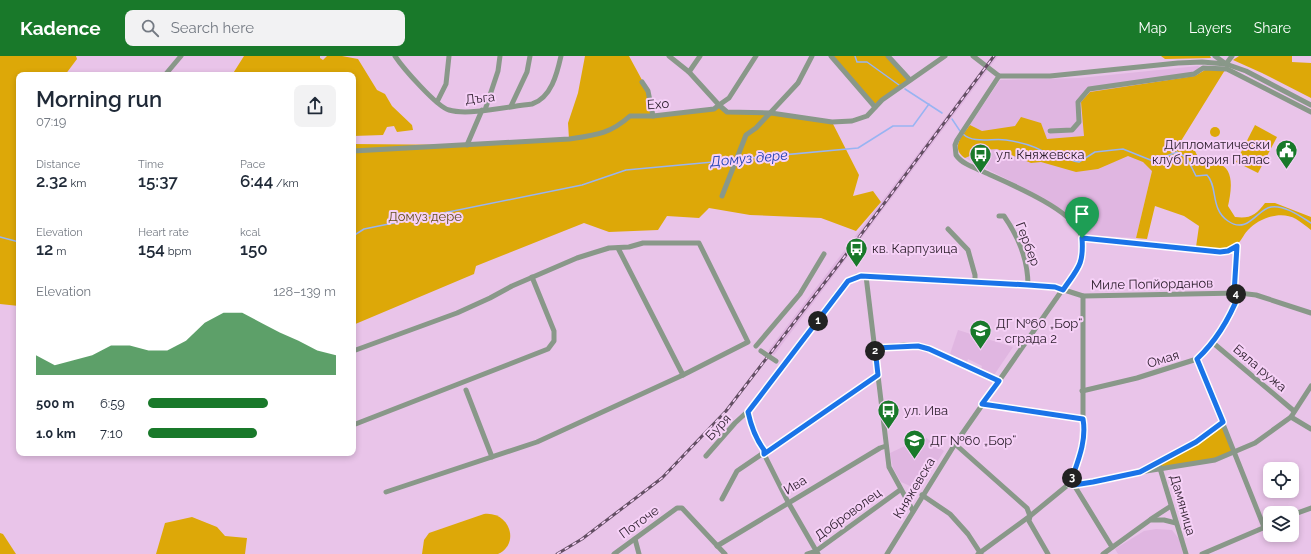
<!DOCTYPE html>
<html lang="en">
<head>
<meta charset="utf-8">
<style>
	:root { --surface:#fff; --page:#f2f2f3; --text:#1f2937; --muted:#747a83; --accent:#19792a }
	body { margin:0; font-family:Raleway,sans-serif; background:var(--page); color:var(--text); height:100vh; display:flex; flex-direction:column; font-size:15px; white-space:nowrap }
	* { box-sizing:border-box; margin:0 }
	p { font-size:13px; color:var(--muted) }
	.icon { flex:none; width:22px; height:22px; fill:none; stroke:currentColor; stroke-width:2; stroke-linecap:round; stroke-linejoin:round }
	.map { position:relative; flex:1; overflow:hidden }
	.details { position:absolute; left:16px; top:16px; width:340px; height:384px; display:flex; flex-direction:column; background:var(--surface); border-radius:8px; box-shadow:0 2px 6px #0003 }
	.details>* { flex:none }
	.controls { position:absolute; left:1263px; top:406px; display:grid; gap:8px }
	.controls a { display:grid; place-items:center; width:36px; height:36px; border-radius:8px; background:var(--surface); box-shadow:0 2px 6px #0003; font-size:20px }
	.pin { position:absolute; display:grid; place-items:center; width:34px; height:34px; color:#fff; margin:-41px -17px; border-radius:50% 50% 50% 0; rotate:-45deg; box-shadow:0 0 4px #0007 }
	.pin .icon { rotate:45deg }
	.km { position:absolute; width:20px; height:20px; margin:-10px; border-radius:50%; background:#222; color:#fff; font-size:11px; line-height:20px; text-align:center }
	.round { display:grid; place-items:center; flex:none; width:42px; height:42px; border-radius:8px; background:var(--page) }
	.head { display:flex; align-items:center; justify-content:space-between; height:68px; padding:0 20px }
	h1 { font-size:22px; font-weight:600; line-height:30px }
	.figures { display:grid; grid-template-columns:repeat(3,1fr); gap:6px; height:68px; padding:4px 20px }
	.figures div { display:grid; align-content:center }
	.figures b { font-size:17px; font-weight:600 }
	.figures small { font-size:11px; font-weight:400 }
	.figures p { font-size:11px }
	.chart { height:112px; padding:8px 20px }
	.chart p { display:flex; justify-content:space-between }
	.chart svg { width:100%; height:72px; margin-top:4px; fill:var(--accent); opacity:.7 }
	ul { padding:0 20px; list-style:none; font-size:13px }
	li { display:grid; grid-template-columns:64px 48px 1fr; align-items:center; height:30px }
	li i { height:10px; border-radius:5px; background:var(--accent) }
	header { display:flex; align-items:center; gap:24px; box-sizing:border-box; height:56px; padding:0 20px; background:var(--accent); color:#fff }
	header strong { font-size:19px }
	nav { display:flex; gap:22px; margin-inline-start:auto; font-size:14px }
	.search { width:280px; height:36px; background:var(--page); display:flex; align-items:center; gap:10px; box-sizing:border-box; padding:0 14px; border-radius:8px; color:var(--muted); font-size:15px }
	.map>svg:first-child { display:block }
	.built { fill:#e0b6e1 }
	.green { fill:#dda808 }
	.lines { fill:none; stroke-linecap:round; stroke-linejoin:round }
	.stream { stroke:#98b4f2; stroke-width:1.5 }
	.minor { stroke:#899889; stroke-width:5 }
	.rail-casing { stroke:#634e63; stroke-width:3 }
	.rail { stroke:#f6d1f7; stroke-width:1.5; stroke-dasharray:4.5; stroke-linecap:butt }
	.minor-bridge { stroke:#899889; stroke-width:5 }
	.route-casing { stroke:#fff; stroke-width:8 }
	.route { stroke:#1a73e8; stroke-width:5 }
	.labels { text-anchor:middle; dominant-baseline:central; stroke-width:4; stroke-linejoin:round; paint-order:stroke }
	.street-label { font-size:13px; fill:#2b1d2b; stroke:#f6d1f7 }
	.poi-label { font-size:13px; fill:#2b1d2b; stroke:#f6d1f7; text-anchor:start }
	.park-label { font-size:13px; fill:#66501c; stroke:#f6d1f7 }
	.water-label { font-size:14px; font-style:italic; fill:#1d40b3; stroke:#f6d1f7 }
</style>
</head>
<body>
<header>
<strong>Kadence</strong>
<div class="search"><svg class="icon" aria-label="search" viewBox="0 0 24 24"><circle cx="10" cy="10" r="6"/><path d="M15 15l6 6"/></svg>Search here</div>
<nav><a>Map</a><a>Layers</a><a>Share</a></nav>
</header>
<div class="map">
<svg width="1311" height="498" viewBox="0 0 1311 498">
	<rect width="100%" height="100%" fill="#e9c4e9"/>
	<g class="built">
		<path d="M992 0H998L774 299 768 295Z"/>
		<path d="M1198 10 1205 14 1152 115 1136 182 1085 179 1075 163 1044 142 961 100 959 85 1000 24 1079 22Z"/>
		<path d="M958 274 1013 291 994 319 981 313 982 310 968 303 967 306 950 298Z"/>
		<path d="M917 375 944 395 920 432 917 433 901 426 893 412 890 397 907 389Z"/>
		<path d="M1156 473 1172 474 1179 483 1183 498H1118L1115 493 1144 475Z"/>
	</g>
	<g class="green">
		<path d="M0 0H76L77 3 65 19H19V250L0 248Z"/>
		<path d="M244 0H320V2L323 4 327 0H342L358 3 377 34 385 38 392 50 412 69 413 74 397 76 394 70 387 71 383 79 353 80V19H232Z"/>
		<path d="M585 0H629L648 35 654 60 714 53 719 49 724 55 771 57 832 66 859 119 853 140 873 135 881 146 856 175 821 162 750 159 709 152 699 162 667 160 658 174 609 176 584 167 476 210 474 218 353 269V88L467 89 569 83 568 67 578 37Z"/>
		<path d="M833 0H888L909 24 875 48Z"/>
		<path d="M1161 0H1210L1211 2 1165 3Z"/>
		<path d="M1239 0H1292V6L1311 7V42L1262 17 1233 4Z"/>
		<path d="M1205 14H1225L1181 85C1185 87 1190 89 1192 91 1196 95 1197 101 1201 104 1206 109 1211 106 1216 107 1236 111 1231 136 1228 150L1235 161C1250 163 1256 159 1265 147H1275L1311 161V174C1306 170 1301 166 1296 163 1281 154 1259 162 1248 174 1242 180 1242 186 1234 190 1222 194 1208 191 1196 191L1199 170 1184 160 1155 150 1147 183 1136 182 1152 115 1143 106 1128 100 1098 113 1076 116 1041 106 1031 107 997 93 984 94 965 102C950 92 962 80 970 69L982 75 1015 70 1021 61 1041 67 1047 83 1084 80 1081 46 1090 36 1195 20Z"/>
		<path d="M1255 69 1277 81 1258 117 1236 106Z"/>
		<circle cx="1215" cy="76" r="5"/>
		<path d="M1282 85 1297 91 1291 101 1277 94Z"/>
		<path d="M1223 366 1235 397 1215 404 1160 412 1159 406Z"/>
		<path d="M484 458C509 455 521 487 498 498H422L424 484 429 477Z"/>
		<path d="M192 461 217 471 225 480 247 482 245 498H156L165 467Z"/>
		<path d="M0 477 3 478 16 498H0Z"/>
	</g>
	<g class="lines">
		<g class="stream">
			<path d="M855 0 857 6H867L899 29"/>
			<path d="M905 33 942 57"/>
			<path d="M952 63 960 75"/>
			<path d="M963 78C974 88 992 82 1006 84 1020 86 1039 91 1050 100 1065 99 1066 104 1079 106L1095 96 1123 93 1153 105 1177 96 1187 102 1196 120 1207 119C1218 130 1210 153 1228 165 1248 179 1257 153 1271 151 1285 149 1300 160 1311 167"/>
			<path d="M739 103 858 92 893 70H913L929 48"/>
			<path d="M353 180 364 173 582 129 626 114 735 104"/>
			<path d="M0 181 19 186"/>
		</g>
		<g class="minor">
			<path d="M395 0C403 12 437 51 449 54 468 60 511 50 532 48 551 42 557 18 561 0"/>
			<path d="M669 0 689 16 719 49 729 42 756 0"/>
			<path d="M831 0 875 51"/>
			<path d="M888 0 910 24"/>
			<path d="M973 0 999 20H1050L1178 7 1202 6 1226 8 1246 15 1311 49"/>
			<path d="M1215 0 1226 8"/>
			<path d="M1226 8 1232 0"/>
			<path d="M689 16 700 0"/>
			<path d="M165 19 181 0"/>
			<path d="M642 26 648 35 653 60"/>
			<path d="M437 46 446 28 449 0"/>
			<path d="M511 50 527 16 530 0"/>
			<path d="M485 54 498 15 500 0"/>
			<path d="M1050 75 1072 74 1079 66 1078 46 1089 33 1194 18 1203 12 1227 13 1311 56"/>
			<path d="M467 89 482 54"/>
			<path d="M353 95 569 83C596 79 610 78 630 60H653L714 53 719 49 727 56 771 57 832 66 852 65 867 60 882 44 945 0"/>
			<path d="M722 140 746 79 756 72 798 27 812 0"/>
			<path d="M999 160H1004C1018 180 1028 205 1028 229"/>
			<path d="M948 173 968 194 975 219V227"/>
			<path d="M1082 182 1220 196 1229 195 1237 190"/>
			<path d="M618 192 683 319"/>
			<path d="M866 220 889 411 913 455"/>
			<path d="M1234 238 1237 190"/>
			<path d="M1212 286 1294 355"/>
			<path d="M756 290 800 238 824 198"/>
			<path d="M875 292 904 289 918 290 929 293 999 325"/>
			<path d="M353 295 457 257 490 242 512 230 577 202 609 192 629 191 643 187H699L748 286 683 319 537 386 386 436"/>
			<path d="M1197 303 1264 471"/>
			<path d="M466 334 492 401"/>
			<path d="M1082 335 1137 322 1197 303 1206 294 1225 266 1239 237"/>
			<path d="M982 348 1083 363"/>
			<path d="M747 356 753 375 757 385 764 394V398L788 446 818 498"/>
			<path d="M1291 361 1311 373"/>
			<path d="M353 369 548 293 554 285V275L532 221"/>
			<path d="M955 388 1027 452 1030 460 1029 465 1048 498"/>
			<path d="M706 400 735 367 747 356 844 228 857 220 1055 231 1083 240 1239 237 1256 239 1311 257"/>
			<path d="M1159 409 1186 498"/>
			<path d="M1140 416 1215 404 1255 387 1291 361 1311 330"/>
			<path d="M1069 428 1074 429 1093 426 1140 416 1196 386 1223 366"/>
			<path d="M1074 429 1112 491"/>
			<path d="M922 439 950 458 968 478 981 498"/>
			<path d="M722 443 737 415 878 319"/>
			<path d="M1292 459 1311 452"/>
			<path d="M1151 463 1171 450"/>
			<path d="M635 483 639 498"/>
			<path d="M717 490 880 392 886 390"/>
			<path d="M614 498 677 452H682L725 498"/>
			<path d="M807 498 816 495 900 434"/>
			<path d="M887 498 955 388 1081 207C1083 197 1084 186 1080 176 1069 152 1008 127 984 116 975 112 962 108 956 99L955 89 957 84 999 20"/>
			<path d="M978 498 1030 460 1069 428 1081 398 1083 380V240"/>
			<path d="M1103 498 1150 464H1164L1176 467"/>
			<path d="M1202 498 1270 469"/>
		</g>
		<defs>
			<path id="rail" d="M557 498 582 483 662 422 726 355 842 204 994 0"/>
		</defs>
		<use href="#rail" class="rail-casing"/>
		<use href="#rail" class="rail"/>
		<path class="minor-bridge" d="M761 295 776 305"/>
	</g>
	<g class="lines">
		<defs>
			<path id="route" d="M1082 182 1220 196 1228 195 1237 190 1234 238H1239C1230 261 1215 286 1197 303L1223 366 1196 386 1140 416 1093 426 1074 429 1070 428C1077 407 1087 386 1083 363L982 348 999 325 929 293 918 290 875 292 878 319 764 398V394C755 382 751 370 748 356L848 225 861 220 1028 229 1055 231 1063 234C1078 212 1084 209 1082 182Z"/>
		</defs>
		<use href="#route" class="route-casing"/>
		<use href="#route" class="route"/>
	</g>
	<defs>
		<symbol id="civic-pin" viewBox="-11 -11 22 30"><path d="M0 17L-7.5 6A9.5 9.5 0 1 1 7.5 6Z" fill="#19792a" stroke="#f6d1f7"/><path d="M-.6-6.5H3V-4.5H.6V-3L4-1V1h2V6H-6V1h2V-1L-.6-3ZM-1.2 2.5V6h2.4V2.5Z" fill="#fff"/></symbol>
		<symbol id="bus-pin" viewBox="-11 -11 22 30"><path d="M0 17L-7.5 6A9.5 9.5 0 1 1 7.5 6Z" fill="#19792a" stroke="#f6d1f7"/><path d="M-5-6H5V4H4V6H2V4H-2V6H-4V4H-5ZM-3.5-4V0h7V-4ZM-3.5 1.2v1.5H-2V1.2ZM2 1.2v1.5H3.5V1.2Z" fill="#fff"/></symbol>
		<symbol id="school-pin" viewBox="-11 -11 22 30"><path d="M0 17L-7.5 6A9.5 9.5 0 1 1 7.5 6Z" fill="#19792a" stroke="#f6d1f7"/><path d="M0-5L7-2L0 1L-7-2ZM-4 1L0 2.5L4 1V4Q0 6-4 4Z" fill="#fff"/></symbol>
	</defs>
	<g fill-rule="evenodd">
		<use href="#civic-pin" x="1274" y="82" width="25" height="34"/>
		<use href="#bus-pin" x="968" y="86" width="25" height="34"/>
		<use href="#bus-pin" x="844" y="180" width="25" height="34"/>
		<use href="#school-pin" x="968" y="262" width="25" height="34"/>
		<use href="#bus-pin" x="876" y="342" width="25" height="34"/>
		<use href="#school-pin" x="902" y="372" width="25" height="34"/>
	</g>
	<g class="labels">
		<g class="street-label">
			<text transform="translate(480 42) rotate(-6)">Дъга</text>
			<text transform="translate(658 48) rotate(-4)">Ехо</text>
			<text transform="translate(1028 188) rotate(69)">Гербер</text>
			<text transform="translate(1152 228) rotate(-1)">Миле Попйорданов</text>
			<text transform="translate(1163 303) rotate(-17)">Омая</text>
			<text transform="translate(1260 312) rotate(40)">Бяла ружа</text>
			<text transform="translate(718 371) rotate(-47)">Буря</text>
			<text transform="translate(795 429) rotate(-31)">Ива</text>
			<text transform="translate(914 432) rotate(-59)">Княжевска</text>
			<text transform="translate(1183 449) rotate(74)">Дамяница</text>
			<text transform="translate(848 458) rotate(-36)">Доброволец</text>
			<text transform="translate(639 466) rotate(-36)">Поточе</text>
		</g>
		<g class="poi-label">
			<text x="1270" y="88" text-anchor="end">Дипломатически<tspan x="1270" dy="15">клуб Глория Палас</tspan></text>
			<text x="996" y="98">ул. Княжевска</text>
			<text x="872" y="192">кв. Карпузица</text>
			<text x="996" y="267">ДГ №60 „Бор“<tspan x="996" dy="15">- сграда 2</tspan></text>
			<text x="904" y="354">ул. Ива</text>
			<text x="930" y="384">ДГ №60 „Бор“</text>
		</g>
		<g class="park-label">
			<text x="425" y="160">Домуз дере</text>
		</g>
		<g class="water-label">
			<text transform="translate(749 102) rotate(-5)">Домуз дере</text>
		</g>
	</g>
</svg>
<div class="controls">
<a><svg class="icon" aria-label="locate" viewBox="0 0 24 24"><circle cx="12" cy="12" r="6"/><path d="M12 2v4M12 18v4M2 12h4M18 12h4"/></svg></a>
<a><svg class="icon" aria-label="layers" viewBox="0 0 24 24"><path d="M12 4l9 5-9 5-9-5zM3 14l9 5 9-5"/></svg></a>
</div>
<div class="pin" style="left:1082px;top:182px;background:#1e9e55"><svg class="icon" aria-label="arrive" viewBox="0 0 24 24"><path d="M6 21V4h12l-3 4 3 4H6"/></svg></div>
<b class="km" style="left:818px;top:265px">1</b>
<b class="km" style="left:875px;top:295px">2</b>
<b class="km" style="left:1072px;top:422px">3</b>
<b class="km" style="left:1236px;top:238px">4</b>
<section class="details">
<div class="head"><div><h1>Morning run</h1><p>07:19</p></div><a class="round"><svg class="icon" aria-label="share" viewBox="0 0 24 24"><path d="M12 15V3M7 8l5-5 5 5M5 13v7h14v-7"/></svg></a></div>
<div class="figures">
<div><p>Distance</p><b>2.32<small> km</small></b></div>
<div><p>Time</p><b>15:37</b></div>
<div><p>Pace</p><b>6:44<small> /km</small></b></div>
</div>
<div class="figures">
<div><p>Elevation</p><b>12<small> m</small></b></div>
<div><p>Heart rate</p><b>154<small> bpm</small></b></div>
<div><p>kcal</p><b>150</b></div>
</div>
<div class="chart"><p><span>Elevation</span>128–139 m</p>
<svg viewBox="0 0 160 44" preserveAspectRatio="none"><path d="M0 44V32L10 38L20 35L30 32L40 26L50 26L60 29L70 29L80 23L90 12L100 6L110 6L120 12L130 18L140 23L150 29L160 32V44z"/></svg>
</div>
<ul>
<li><b>500 m</b>6:59<i style="width:64%"></i></li>
<li><b>1.0 km</b>7:10<i style="width:58%"></i></li>
</ul>
</section>
</div>
</body>
</html>
